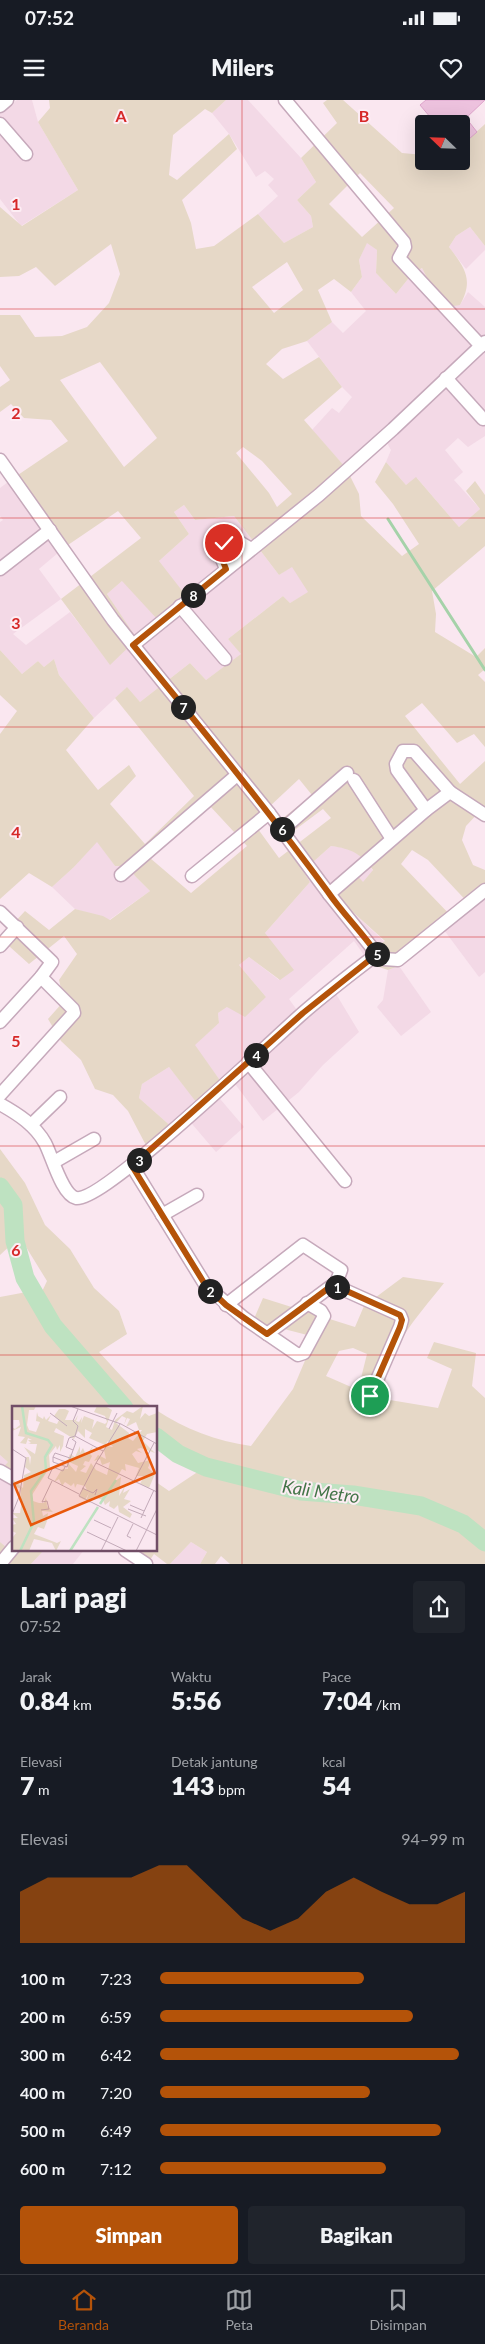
<!DOCTYPE html>
<html lang="id">
<head>
<meta charset="utf-8">
<style>
	:root { --surface:#171b24; --page:#20242c; --text:#f1f3f6; --muted:#9ea1a6; --line:#363941; --accent:#b45309 }
	body { margin:0; font-family:Lato,sans-serif; background:var(--page); color:var(--text); height:100vh; display:flex; flex-direction:column; font-size:19px; white-space:nowrap }
	* { box-sizing:border-box; margin:0 }
	p { font-size:16px; color:var(--muted) }
	.icon { flex:none; width:28px; height:28px; fill:none; stroke:currentColor; stroke-width:2; stroke-linecap:round; stroke-linejoin:round }
	.map { position:relative; height:1464px; overflow:hidden }
	.panel { display:flex; flex-direction:column; background:var(--surface); flex:1 }
	.panel>* { flex:none }
	.needle { width:32px; rotate:293deg }
	.tools { position:absolute; left:415px; top:15px; display:grid; gap:10px }
	.tools a { display:grid; place-items:center; width:55px; height:55px; border-radius:5px; background:var(--surface); box-shadow:0 5px 20px #0002; font-size:25px }
	.pin { position:absolute; display:grid; place-items:center; width:42px; height:42px; color:#fff; margin:-21px; border:2px solid #fff; border-radius:50%; box-shadow:0 1px 5px #0007 }
	.km { position:absolute; width:25px; height:25px; margin:-12px; border-radius:50%; background:#222; color:#fff; font-size:14px; line-height:25px; text-align:center }
	.round { display:grid; place-items:center; flex:none; width:52px; height:52px; border-radius:5px; background:var(--page) }
	.head { display:flex; align-items:center; justify-content:space-between; height:85px; padding:0 20px }
	h1 { font-size:28px; font-weight:800; line-height:38px }
	.figures { display:grid; grid-template-columns:repeat(3,1fr); gap:8px; height:85px; padding:5px 20px }
	.figures div { display:grid; align-content:center }
	.figures b { font-size:25px; font-weight:800 }
	.figures small { font-size:14px; font-weight:400 }
	.figures p { font-size:14px }
	.chart { height:140px; padding:10px 20px }
	.chart p { display:flex; justify-content:space-between }
	.chart svg { width:100%; height:90px; margin-top:5px; fill:var(--accent); opacity:.7 }
	.button { display:flex; gap:10px; margin-top:auto; padding:10px 20px }
	.button a { flex:1; height:58px; border-radius:5px; background:var(--accent); color:#fff; font-size:20px; font-weight:800; line-height:58px; text-align:center }
	.button a+a { background:var(--page); color:var(--text) }
	ul { padding:0 20px; list-style:none; font-size:16px }
	li { display:grid; grid-template-columns:80px 60px 1fr; align-items:center; height:38px }
	li i { height:12px; border-radius:6px; background:var(--accent) }
	.status { display:flex; justify-content:space-between; align-items:center; height:35px; padding:0 25px; background:var(--surface); direction:ltr }
	.status svg { height:14px; fill:currentColor }
	header { display:flex; justify-content:space-between; align-items:center; height:65px; padding:0 20px; background:var(--surface); font-size:22px; font-weight:800 }
	.tab-bar { display:flex; justify-content:space-around; align-items:center; height:70px; border-top:1px solid var(--line); background:var(--surface); font-size:14px; color:var(--muted) }
	.tab-bar a { display:grid; justify-items:center; gap:2px }
	.tab-bar .on { color:var(--accent) }
	.map>svg:first-child { display:block }
	.residential { fill:#f3d9e6 }
	.green { fill:#e6d8c7; fill-rule:evenodd }
	.lines { fill:none; stroke-linecap:round; stroke-linejoin:round }
	.stream { stroke:#a5d2a9; stroke-width:3 }
	.river { stroke:#bee2c1; stroke-width:19 }
	.building { fill:#edc2de; stroke:#dea4cb }
	.street-casing { stroke:#c6a9bb; stroke-width:15 }
	.street { stroke:#fff; stroke-width:12 }
	.route-casing { stroke:#fff; stroke-width:10 }
	.route { stroke:#b45309; stroke-width:6 }
	.grid { fill:none; stroke:#d62828; stroke-width:1; stroke-opacity:0.55 }
	.labels { text-anchor:middle; dominant-baseline:central; stroke-width:4; stroke-linejoin:round; paint-order:stroke }
	.water-label { font-size:18px; font-style:italic; fill:#437548; stroke:#fdedf4 }
	.inset-river { fill:none; stroke:#bee2c1; stroke-width:2.5 }
	.inset-road { fill:none; stroke:#c3aab9; stroke-width:1 }
	.view { fill:#e8590c; fill-opacity:0.15; stroke:#e8590c; stroke-width:2.5 }
	.inset-edge { fill:none; stroke:#714e67; stroke-width:2.5 }
	.grid-label { font-size:16px; text-anchor:middle; font-weight:bold; fill:#d62828; stroke:#fdedf4; stroke-width:4; stroke-linejoin:round; paint-order:stroke }
</style>
</head>
<body>
<div class="status"><b>07:52</b><svg viewBox="0 0 49 12"><path d="M0 12V9h3v3zM5 12V6h3v6zM10 12V3h3v9zM15 12V0h3v12zM26 1h20v11H26zM47 4h2v5h-2z"/></svg></div>
<header><svg class="icon" aria-label="menu" viewBox="0 0 24 24"><path d="M4 6h16M4 12h16M4 18h16"/></svg>Milers<svg class="icon" aria-label="heart" viewBox="0 0 24 24"><path d="M12 20l-8-8c-3-5 5-10 8-4 3-6 11-1 8 4z"/></svg></header>
<div class="map">
<svg width="485" height="1464" viewBox="0 0 485 1464">
	<rect width="100%" height="100%" fill="#fae7f0"/>
	<g class="residential">
		<path d="M0 0 10 6 17 0H32L38 22 78 90 21 126 0 99Z"/>
		<path d="M226 0H248L301 58 316 82 297 100 311 116 313 127 284 143 258 114 278 96 268 85 274 79 265 71 256 77 229 34 212 13Z"/>
		<path d="M470 127 485 146V150L466 169 449 147 456 136Z"/>
		<path d="M367 142 377 150 376 173 396 194 412 174 422 168 431 186 460 205 468 192 485 207V336L468 347 458 338 445 350 463 372 454 380 480 409 459 427 417 378 406 385 386 362 391 350 383 336 346 368 312 330 332 308 339 313 352 297 342 287 307 241 332 222 343 233 366 211 351 192 362 177 359 160Z"/>
		<path d="M12 379 65 447 39 469 61 499 13 534 26 545 70 512 110 564 136 539 107 494 122 481 159 461 189 434 174 412 184 405 195 420 234 416 279 475 292 466 309 492 290 503 283 496 228 539 242 554 206 580 190 563 140 602 126 588 94 618 59 575 54 559 44 567 38 561 22 574 0 550V422L3 420 0 416V388Z"/>
		<path d="M97 741 115 766H128L135 776 150 791 109 820 75 809 52 787 74 767Z"/>
		<path d="M331 746 348 748 364 758 373 771 345 805 385 842 364 855 354 841 289 899 302 917 333 889 359 932 323 965 299 992 263 1021 232 980 224 986 194 945 219 923 218 913 227 907 266 897 239 865 249 857 279 880 265 833 310 782 303 771Z"/>
		<path d="M485 798V872L479 877 444 830Z"/>
		<path d="M399 866 431 912 401 936 377 907 383 900 388 870Z"/>
		<path d="M169 967 200 1006 215 993 244 1027 216 1052 187 1018 174 1029 139 998 142 984Z"/>
		<path d="M0 1355 8 1362 14 1379V1448L11 1451 0 1442Z"/>
		<path d="M191 1442 207 1452 200 1464H170Z"/>
		<path d="M44 1450H84L73 1464H31Z"/>
	</g>
	<g class="green">
		<path d="M49 0H226L212 13 205 9 173 35 169 75 177 80 229 34 237 49 182 100 191 123 196 149 214 146 258 114 284 143 313 127 311 116 297 100 316 82 301 58 337 23 323 3 327 0H343L402 53 424 55V61H461V46L485 24V146L470 127 456 136 449 147C465 168 474 180 460 205L434 209 431 186 422 168 412 174 396 194 376 173 377 150 367 143 359 160 362 177 351 192 334 179 318 190 332 222 307 241 282 249 266 264 283 279 319 257 342 287 304 320 346 368 359 394 361 416 402 456 419 444 393 404 375 382 386 362 406 385 416 377 459 427 480 409 466 391 475 381 485 395V446L432 491 436 514 435 532 476 557 485 548V569L478 575 485 582V647L474 634 457 643 422 603 405 616 460 684 485 661V713L481 710 466 726 462 740 473 765 485 770V798L473 808 428 760 412 750 401 764 455 820 399 866 388 870 376 866 364 855 385 841 345 805 329 786 356 774 363 782 373 770C360 753 352 749 331 746L303 771 310 782 265 833 294 870 280 880 249 857 239 865 266 897 245 917 227 907 218 913 219 923 195 945 224 986 200 1007 169 967 142 984 139 998 174 1029 150 1053 128 1011 113 995 95 989 81 960 61 941 48 919 64 901 59 880 77 854 64 836 29 864 0 838 25 811 49 830 75 809 103 816 110 820 150 791 135 776 128 766H115L97 742 74 767 52 787 29 773 0 799V634L17 611 0 595V550L22 574 38 561 44 567 54 559 59 575 94 618 66 650 98 690 129 665 136 676 110 704 145 744 194 696 115 598 127 587 140 602 190 563 206 580 241 554 228 539 283 496 290 503 308 492 292 467 279 475 234 416 195 420 184 405 174 412 189 434 159 461 187 497 158 520 122 481 107 494 137 539 110 565 61 499 141 438 118 411 65 447 12 379 68 341 51 320 24 318 11 304 0 312V287L10 280 0 266V215H20L35 237 62 236 87 227 109 203 120 174 111 144 55 186 36 167 19 176 0 177V107L22 126 78 90 38 22 50 8ZM360 73 394 108 362 137 329 104ZM287 162 303 190 274 213 252 187ZM100 262 157 338 124 367 60 280ZM243 347 262 361 292 394 277 407 269 393 236 353ZM299 679 312 695 273 726 284 738 323 709 331 718 279 758 253 722ZM209 705 247 746 191 793 150 758Z"/>
		<path d="M0 1049 25 1083 45 1125 70 1149 94 1188 119 1211 127 1234 99 1252 144 1301 154 1308H14V1379L1 1370 8 1362 0 1355V1197L32 1191 38 1200 47 1181 15 1129V1141L0 1155Z"/>
		<path d="M403 1177 444 1183C416 1219 384 1250 384 1299L438 1308 452 1269 427 1258 434 1242 476 1253 472 1286 485 1298V1464H230L221 1456 215 1464H200L207 1452 191 1442 170 1464H167L154 1454 150 1460 133 1450H156V1382L169 1391 205 1367 178 1354 156 1337V1310C185 1329 216 1341 251 1346L293 1289 315 1237 253 1221 263 1198 355 1227 364 1206ZM353 1248 367 1254 358 1290 326 1276 339 1251Z"/>
		<path d="M0 1442 11 1451 44 1450 31 1464H0Z"/>
	</g>
	<g class="lines">
		<path class="stream" d="M388 419 485 570"/>
		<g class="river">
			<path d="M0 1087 13 1105 15 1141 25 1178 53 1226 124 1308"/>
			<path d="M156 1337 178 1354 206 1367 301 1391 353 1395 421 1406 463 1424 485 1442"/>
		</g>
	</g>
	<path class="building" d="M426 0H485L466 18 477 32 461 46V24H436L420 5Z"/>
	<g class="lines">
		<defs>
			<g id="street">
				<path d="M285 0 404 142 405 147 399 158 481 246"/>
				<path d="M0 6 7 0"/>
				<path d="M0 24 26 54"/>
				<path d="M446 278 483 319"/>
				<path d="M0 360 113 520 133 545 319 395 393 329 485 242"/>
				<path d="M0 469 50 430"/>
				<path d="M226 469 220 454 224 443 234 439 251 449"/>
				<path d="M180 506 225 559"/>
				<path d="M133 545 269 713 329 794 377 854 384 859 398 860 485 790"/>
				<path d="M354 680 392 739"/>
				<path d="M426 710 450 692 485 715"/>
				<path d="M282 730 347 673"/>
				<path d="M121 775 237 675"/>
				<path d="M192 776 269 713"/>
				<path d="M329 794 426 710 397 670 396 664 403 651H414L450 692"/>
				<path d="M0 812 52 862 41 877 0 922"/>
				<path d="M0 846 17 827"/>
				<path d="M248 962 345 1081"/>
				<path d="M0 995 74 913 73 909 41 877"/>
				<path d="M0 1004C18 1014 35 1025 45 1043 52 1056 62 1095 76 1098 103 1103 273 939 303 913 327 892 352 873 377 854"/>
				<path d="M31 1025 60 997"/>
				<path d="M54 1062 94 1039"/>
				<path d="M132 1066 206 1186 244 1218 298 1255 304 1253 324 1216 321 1211 307 1203"/>
				<path d="M162 1115 197 1095"/>
				<path d="M226 1205 303 1145 341 1170 335 1186"/>
				<path d="M267 1234 330 1187 340 1188 400 1215 402 1220 400 1227 370 1296"/>
				<path d="M0 1371 14 1379"/>
				<path d="M125 1450 146 1464"/>
				<path d="M0 1464 14 1447"/>
			</g>
		</defs>
		<use href="#street" class="street-casing"/>
		<use href="#street" class="street"/>
	</g>
	<g class="lines">
		<defs>
			<path id="route" d="M224 443 220 454 226 469 133 545C200 626 266 708 328 792 343 814 362 832 377 854L303 913 132 1066 206 1186 226 1205 267 1234 330 1187 340 1188 400 1215 402 1220 400 1227 370 1296"/>
		</defs>
		<use href="#route" class="route-casing"/>
		<use href="#route" class="route"/>
	</g>
	<path class="grid" d="M242 0V1464M0 209H485M0 418H485M0 627H485M0 837H485M0 1046H485M0 1255H485"/>
	<g class="labels">
		<g class="water-label">
			<text transform="translate(321 1391) rotate(8)">Kali Metro</text>
		</g>
	</g>
	<g transform="translate(12 1306)">
		<rect width="145" height="145" fill="#fae7f0"/>
		<path d="M0 0H24L22 4H17L15 19 17 24 24 26 28 16 24 15 25 6 26 10 31 13 32 10 34 14 39 9 36 15 45 18 47 14 42 10 47 3H53L57 5 53 14H63L66 9 64 15 67 16 70 11 69 17 72 10 82 14 80 23 85 15 93 18 95 16 93 10 82 6 85 0H93L100 4 94 21 100 24 103 14 115 5 121 7 131 0 128 13 133 7 137 10 145 7V26L135 28 131 35 143 47 129 42 125 43 130 47 124 45 120 48 126 57 139 54 136 62 143 68 137 82 128 78 132 70H124L127 62 113 58 114 65 110 63 102 76 109 71 107 90 113 80 111 87 118 83 112 93 119 95 111 101 120 108 118 112 107 106 106 99 102 103 97 100 98 95 93 99 91 94 81 91 78 97 74 95 77 87 73 94 67 91 71 82 75 84 73 80 65 78 63 82 62 77 59 80 53 76 50 80 47 73 42 76 50 63H56L55 56 64 66 66 60 55 55 58 48 63 51 68 40V47L71 42 74 49 81 40 78 48 80 50 77 56 73 55 71 59 74 60 68 65 74 67 79 57 84 64 95 69 98 56 90 59 88 53 82 55 86 49 94 53 92 44 94 40 101 41 96 35 93 39 77 32 80 27 73 23V32L66 25 62 33 44 22 42 26 52 30 51 40 48 46V39L45 44 44 40 37 49 38 61 20 89 21 95 27 97H32L34 91 35 100 41 106 30 105 31 110 36 107 35 115 32 123 26 121 22 128 45 137 49 135 44 145 40 137 22 133 17 145H0L1 131 4 127 0 125V119L4 118 0 112H6L0 107H8L10 94 8 93 9 83 2 80 0 73 11 82 12 69 19 66 13 61 14 51H17L18 59 19 51 12 41 23 48 25 38H16L19 37 16 34H20L16 32 14 38 8 37 13 31 6 30 9 21 0 25V21L3 23 8 19 7 14H0ZM110 10 114 12 112 19 115 12 118 13 114 21 124 16 127 24H130L121 35 116 32 117 27 104 17Z" fill="#e6d8c7" fill-rule="evenodd"/>
		<path class="inset-river" d="M88 98 104 74M8 145 22 116 19 85 34 64 33 51 40 39 36 34 14 27 10 0M58 145 86 101"/>
		<path class="inset-road" d="M58 0 109 18 145 38M38 7 55 20M0 17V37M108 18 84 57 145 86M97 23 105 7M63 30 91 45M0 43 14 52 7 91 0 108M61 44 54 41 57 32 63 30 66 20 61 15 66 3M41 51V56L55 61 64 36 60 33M41 51 43 47 58 52M41 51 56 57M84 57 67 90 145 129M53 61 51 65 41 61 36 72 67 88M122 75 142 37M70 82 81 87 85 83 83 89M35 95 30 96 40 75M118 99 132 105M116 103 134 110M29 104 37 103 35 95M129 112 142 84M82 114 99 122M75 126 115 145M119 132 115 130 121 118M89 145 106 111M124 145 145 103"/>
		<path class="view" d="M126 26 143 67 19 119 2 78Z"/>
		<rect width="145" height="145" class="inset-edge"/>
	</g>
	<g class="grid-label">
		<text x="121" y="22">A</text>
		<text x="364" y="22">B</text>
		<text x="16" y="110">1</text>
		<text x="16" y="319">2</text>
		<text x="16" y="529">3</text>
		<text x="16" y="738">4</text>
		<text x="16" y="947">5</text>
		<text x="16" y="1156">6</text>
	</g>
</svg>
<div class="tools">
<a><svg class="needle" viewBox="-14 -14 28 28"><path d="M0-13l5 13h-10z" fill="#e53935"/><path d="M0 13l5-13h-10z" fill="#9ea1a6"/></svg></a>
</div>
<div class="pin" style="left:370px;top:1296px;background:#1e9e55"><svg class="icon" aria-label="arrive" viewBox="0 0 24 24"><path d="M6 21V4h12l-3 4 3 4H6"/></svg></div>
<div class="pin" style="left:224px;top:443px;background:#d93025"><svg class="icon" aria-label="check" viewBox="0 0 24 24"><path d="M5 12l5 5 9-10"/></svg></div>
<b class="km" style="left:337px;top:1187px">1</b>
<b class="km" style="left:210px;top:1191px">2</b>
<b class="km" style="left:139px;top:1060px">3</b>
<b class="km" style="left:256px;top:955px">4</b>
<b class="km" style="left:377px;top:854px">5</b>
<b class="km" style="left:282px;top:729px">6</b>
<b class="km" style="left:183px;top:607px">7</b>
<b class="km" style="left:193px;top:495px">8</b>
</div>
<section class="panel">
<div class="head"><div><h1>Lari pagi</h1><p>07:52</p></div><a class="round"><svg class="icon" aria-label="share" viewBox="0 0 24 24"><path d="M12 15V3M7 8l5-5 5 5M5 13v7h14v-7"/></svg></a></div>
<div class="figures">
<div><p>Jarak</p><b>0.84<small> km</small></b></div>
<div><p>Waktu</p><b>5:56</b></div>
<div><p>Pace</p><b>7:04<small> /km</small></b></div>
</div>
<div class="figures">
<div><p>Elevasi</p><b>7<small> m</small></b></div>
<div><p>Detak jantung</p><b>143<small> bpm</small></b></div>
<div><p>kcal</p><b>54</b></div>
</div>
<div class="chart"><p><span>Elevasi</span>94–99 m</p>
<svg viewBox="0 0 160 44" preserveAspectRatio="none"><path d="M0 44V19L10 12L20 12L30 12L40 12L50 6L60 6L70 19L80 32L90 38L100 32L110 19L120 12L130 19L140 25L150 25L160 19V44z"/></svg>
</div>
<ul>
<li><b>100 m</b>7:23<i style="width:67%"></i></li>
<li><b>200 m</b>6:59<i style="width:83%"></i></li>
<li><b>300 m</b>6:42<i style="width:98%"></i></li>
<li><b>400 m</b>7:20<i style="width:69%"></i></li>
<li><b>500 m</b>6:49<i style="width:92%"></i></li>
<li><b>600 m</b>7:12<i style="width:74%"></i></li>
</ul>
<div class="button"><a>Simpan</a><a>Bagikan</a></div>
</section>
<nav class="tab-bar">
<a class="on"><svg class="icon" aria-label="home" viewBox="0 0 24 24"><path d="M3 11l9-7 9 7M6 9v11h12V9"/></svg>Beranda</a>
<a><svg class="icon" aria-label="map" viewBox="0 0 24 24"><path d="M3 6l6-2 6 2 6-2v14l-6 2-6-2-6 2zM9 4v14M15 6v14"/></svg>Peta</a>
<a><svg class="icon" aria-label="saved" viewBox="0 0 24 24"><path d="M7 4h10v16l-5-4-5 4z"/></svg>Disimpan</a>
</nav>
</body>
</html>
